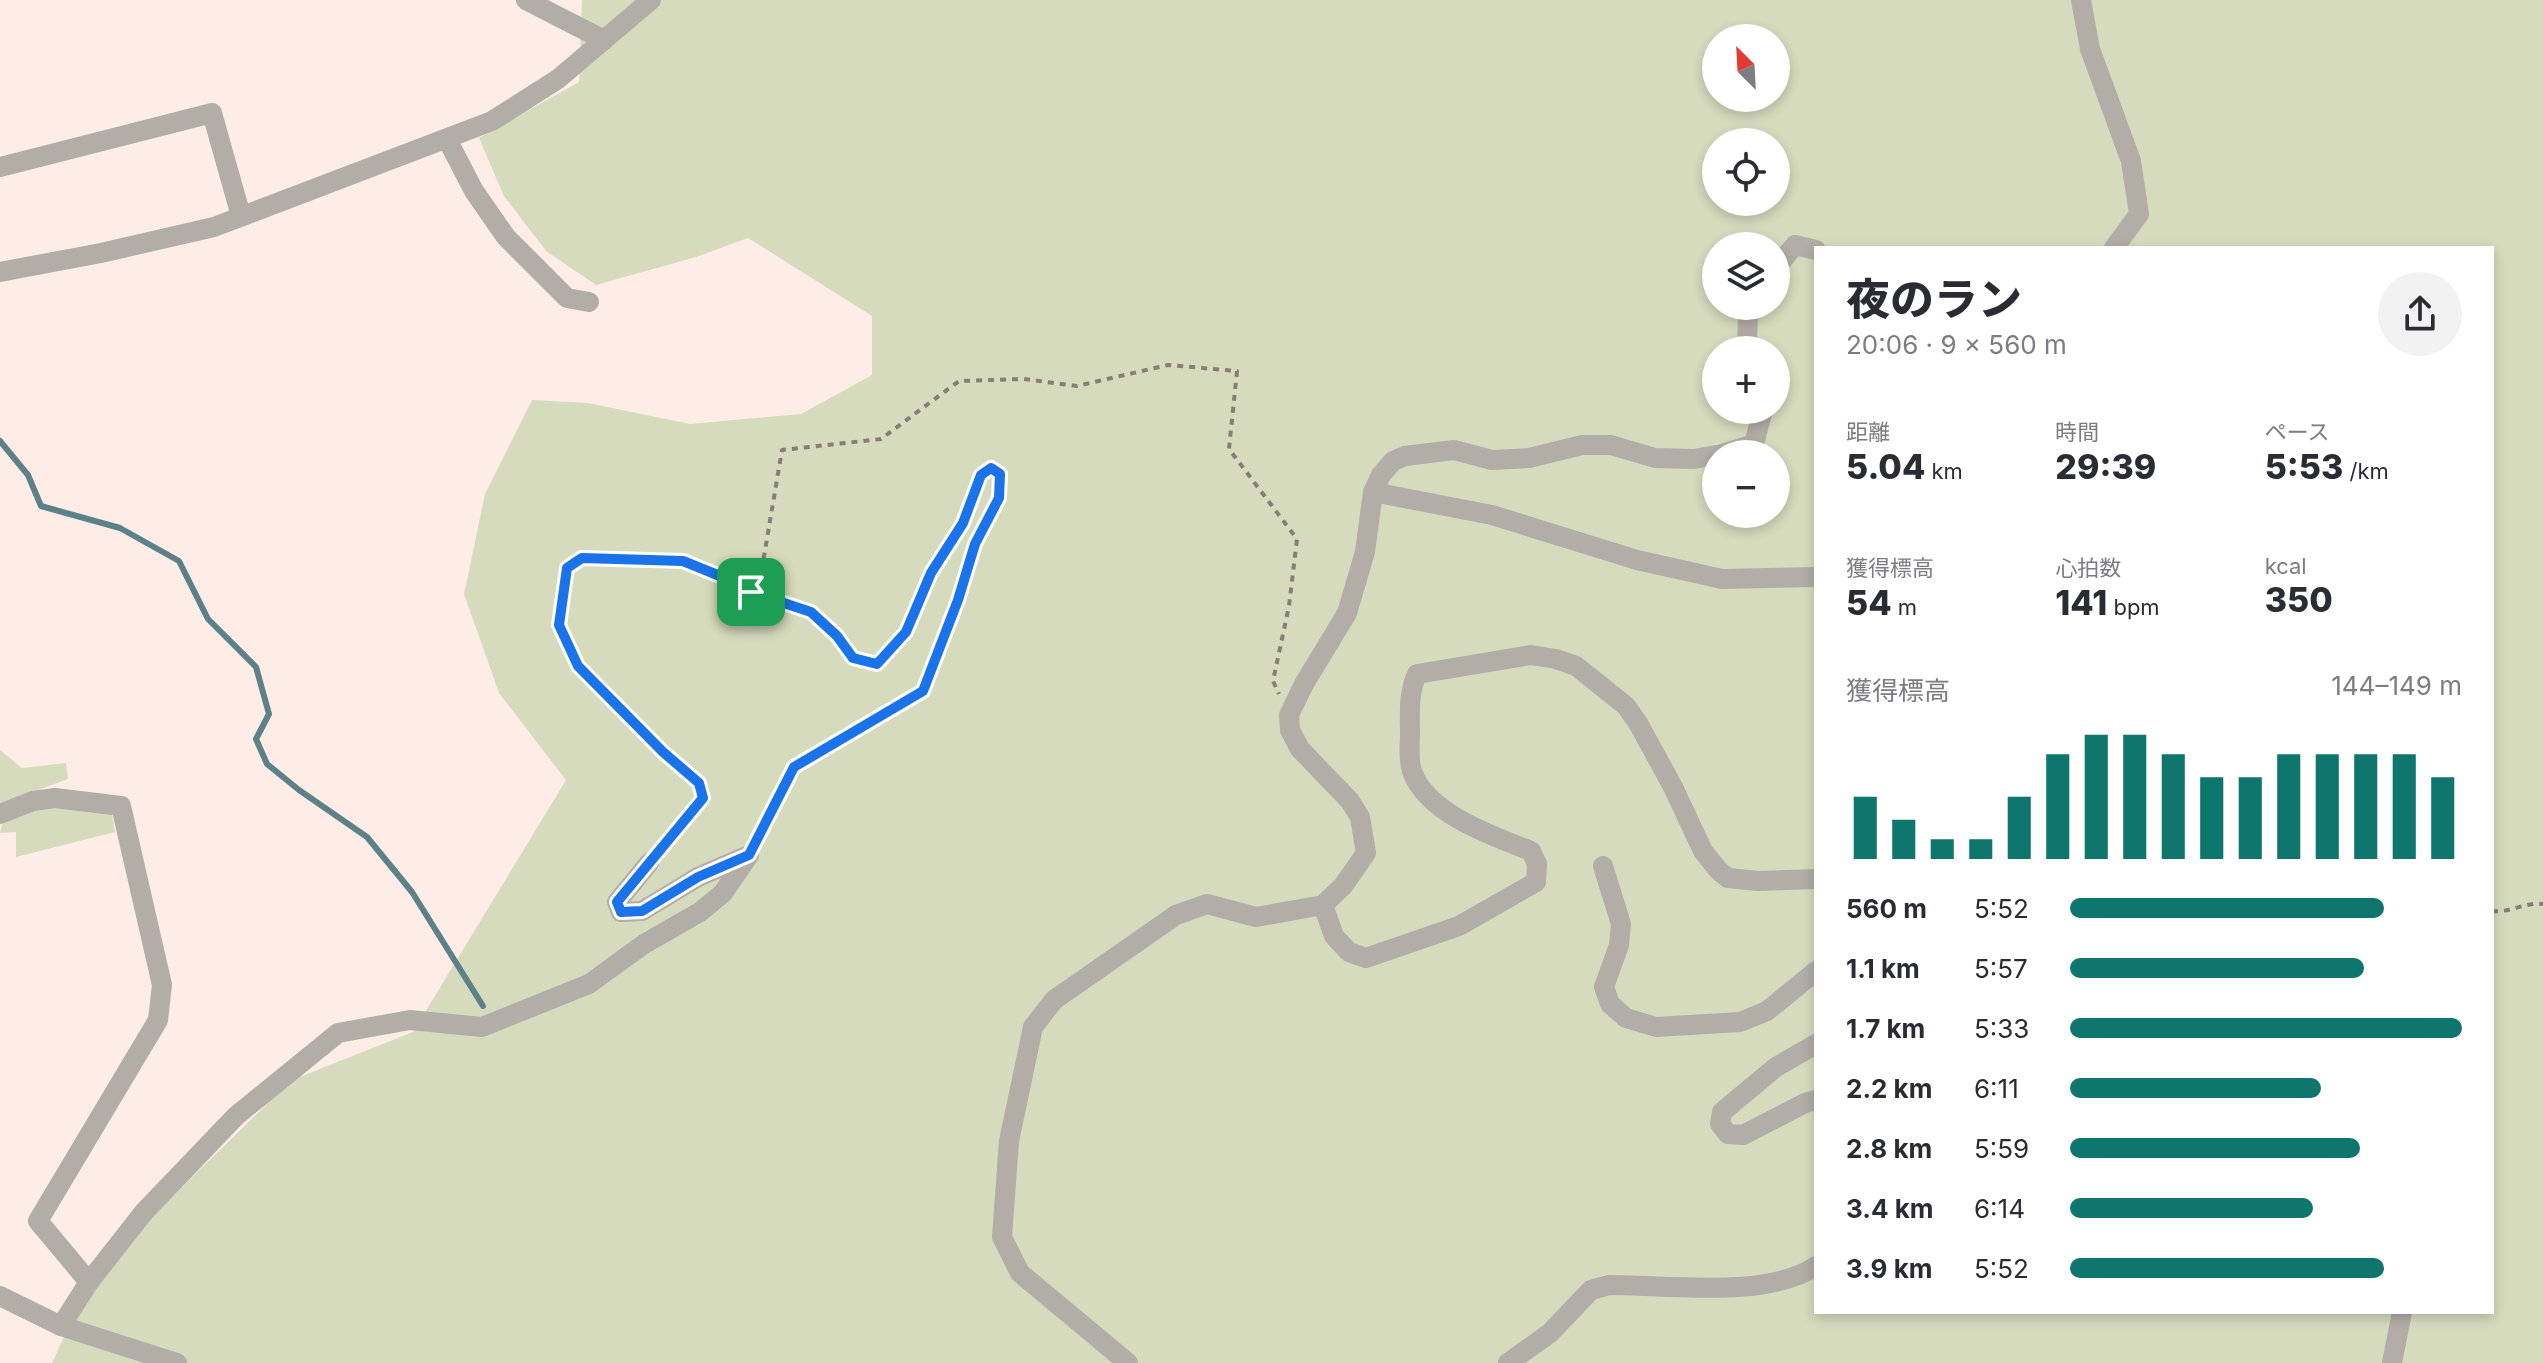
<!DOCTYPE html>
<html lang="ja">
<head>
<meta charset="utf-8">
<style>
	:root { --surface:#fff; --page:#f2f2f3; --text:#2b2b33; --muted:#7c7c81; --accent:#0f766e }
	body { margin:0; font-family:Inter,"Noto Sans JP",sans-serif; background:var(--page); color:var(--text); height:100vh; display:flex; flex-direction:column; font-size:30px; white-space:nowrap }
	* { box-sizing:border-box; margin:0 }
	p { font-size:26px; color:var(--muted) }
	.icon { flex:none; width:44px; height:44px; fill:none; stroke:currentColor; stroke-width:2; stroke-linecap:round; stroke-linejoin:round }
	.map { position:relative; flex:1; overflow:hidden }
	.sheet { position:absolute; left:1814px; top:246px; width:680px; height:1068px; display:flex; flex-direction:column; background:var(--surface); border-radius:0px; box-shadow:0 4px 12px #0003 }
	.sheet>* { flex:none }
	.needle { width:52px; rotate:336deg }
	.buttons { position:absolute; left:1702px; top:24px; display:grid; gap:16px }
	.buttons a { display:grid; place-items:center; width:88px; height:88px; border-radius:50%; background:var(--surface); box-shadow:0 4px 12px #0003; font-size:40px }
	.pin { position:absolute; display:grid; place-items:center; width:68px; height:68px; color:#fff; margin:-34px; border-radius:16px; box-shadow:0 4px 12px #0006 }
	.round { display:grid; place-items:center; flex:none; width:84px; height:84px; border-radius:42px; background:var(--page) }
	.head { display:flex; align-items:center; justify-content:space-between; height:136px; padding:0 32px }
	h1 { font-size:44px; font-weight:800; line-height:60px }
	.metrics { display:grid; grid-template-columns:repeat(3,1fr); gap:12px; height:136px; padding:8px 32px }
	.metrics div { display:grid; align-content:center }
	.metrics b { font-size:34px; font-weight:800 }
	.metrics small { font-size:22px; font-weight:400 }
	.metrics p { font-size:22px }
	.chart { height:224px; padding:16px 32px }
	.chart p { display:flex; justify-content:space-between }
	.chart svg { width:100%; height:144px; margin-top:8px; stroke:var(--accent); stroke-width:6 }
	ul { padding:0 32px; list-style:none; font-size:26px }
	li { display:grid; grid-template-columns:128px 96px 1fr; align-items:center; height:60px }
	li i { height:20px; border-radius:10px; background:var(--accent) }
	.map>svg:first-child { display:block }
	.green { fill:#d6dbbe; fill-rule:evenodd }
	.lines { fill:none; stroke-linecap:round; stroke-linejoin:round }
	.stream { stroke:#5d8189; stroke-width:6 }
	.path { stroke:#877c77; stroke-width:4; stroke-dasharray:6 6; stroke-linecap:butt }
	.street { stroke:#b3ada7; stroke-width:20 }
	.route-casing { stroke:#fff; stroke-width:16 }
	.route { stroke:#1a73e8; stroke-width:10 }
</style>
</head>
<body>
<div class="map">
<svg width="2543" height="1363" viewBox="0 0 2543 1363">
	<rect width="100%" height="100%" fill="#fdede6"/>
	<g class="green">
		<path d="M582 0H2543V1363H52L89 1282 197 1172 292 1080 413 1032 566 780 499 693 464 594 485 494 532 400 588 403 690 424 801 414 872 375V316L748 238 696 257 596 285 546 251 504 196 479 138 579 82ZM1716 38H1776V98H1716ZM1716 142H1776V202H1716ZM1716 246H1776V306H1716ZM1816 248H2492V1312H1816ZM1716 350H1776V410H1716ZM1716 454H1776V514H1716Z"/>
		<path d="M0 750 22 768 66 763 68 779 0 804Z"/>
		<path d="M58 806 112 814 115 832 16 857V832L0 833 3 821 33 807Z"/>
	</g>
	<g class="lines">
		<path class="stream" d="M0 441 28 475 41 506 120 528 179 561 208 619 256 667 269 714 256 739 267 764 299 790 367 837 412 892 483 1006"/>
		<g class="path">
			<path d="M751 592 762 568 782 450 881 439 959 381 1024 379 1077 386 1168 365 1237 371 1229 449 1297 539 1289 606 1273 681 1279 694"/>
			<path d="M661 848 703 798 699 783 663 752 578 666 559 625 567 568 582 558 683 561 720 576 751 592 811 612 837 636 853 658 877 664 906 632 931 573 963 523 981 475 991 468 1000 474 999 498 975 544 958 600 923 691 794 767 758 839"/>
			<path d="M2492 911C2510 913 2525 902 2543 904"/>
		</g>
		<g class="street">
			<path d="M526 0 604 40"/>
			<path d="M2081 0 2090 49 2131 161 2139 214 2114 248"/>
			<path d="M447 139 474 191 506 237 567 298 589 302"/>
			<path d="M0 167 212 113 241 216"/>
			<path d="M1776 268 1795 245 1816 250"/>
			<path d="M0 272 101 253 214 227 492 121 558 79 651 0"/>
			<path d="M1747 350 1748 312 1752 306"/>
			<path d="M1722 454 1754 444 1763 410"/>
			<path d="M1373 492 1492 515 1637 560 1722 579 1816 577"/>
			<path d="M0 814 33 801 55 798 121 806 162 985 158 1020 38 1221 89 1282"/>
			<path d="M649 863 617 902 621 912 642 911 698 877 749 855"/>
			<path d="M1603 866 1621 924 1619 945 1604 987 1610 1004 1626 1018 1656 1027 1740 1022 1767 1011 1816 971"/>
			<path d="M1323 905 1334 936 1349 952 1366 958 1459 926 1536 882 1537 864 1531 851C1492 836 1426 813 1412 771 1408 760 1410 746 1410 734 1410 713 1408 694 1417 674L1531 655 1556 659 1576 666 1626 706 1638 723 1673 787 1703 851 1719 871 1728 878 1758 881 1816 879"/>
			<path d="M1816 1044 1776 1067 1722 1112 1720 1124 1728 1134 1743 1135 1805 1103 1816 1100"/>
			<path d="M0 1296 61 1326 177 1363"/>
			<path d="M61 1326 89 1282 144 1212 236 1116 338 1033 410 1020 482 1027 589 984 644 944 700 912 723 893 749 855"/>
			<path d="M1128 1363 1020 1273 1002 1237 1009 1141 1033 1027 1054 1000 1176 915 1207 904 1256 917 1323 905 1343 886 1366 853 1360 817 1350 801 1300 749 1290 730 1289 715 1304 684 1347 613 1365 552 1373 492 1381 475 1393 461 1405 456 1454 450 1492 460 1529 458 1582 445H1611L1655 458 1694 459 1716 455"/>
			<path d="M1508 1363 1550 1333 1591 1290 1609 1285C1668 1285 1767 1299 1816 1266"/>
			<path d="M2392 1363 2402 1312"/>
		</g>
	</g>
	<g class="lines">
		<defs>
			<path id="route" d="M991 468 1000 474 999 498 975 544 958 600 923 691 794 767 749 855 698 877 642 911 621 912 617 902 703 798 699 783 663 752 578 666 559 625 567 568 582 558 683 561 720 576 751 592 811 612 837 636 853 658 877 664 906 632 931 573 963 523 981 475Z"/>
		</defs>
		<use href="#route" class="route-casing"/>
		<use href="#route" class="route"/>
	</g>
</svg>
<div class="buttons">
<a><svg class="needle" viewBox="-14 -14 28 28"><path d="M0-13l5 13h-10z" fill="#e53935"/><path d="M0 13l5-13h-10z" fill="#7c7c81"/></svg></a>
<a><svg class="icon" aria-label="locate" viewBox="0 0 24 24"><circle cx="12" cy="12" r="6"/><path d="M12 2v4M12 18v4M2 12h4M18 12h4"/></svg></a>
<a><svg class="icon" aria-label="layers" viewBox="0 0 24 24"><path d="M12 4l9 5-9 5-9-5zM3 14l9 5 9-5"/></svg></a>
<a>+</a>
<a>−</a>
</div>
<div class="pin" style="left:751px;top:592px;background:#1e9e55"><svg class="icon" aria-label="arrive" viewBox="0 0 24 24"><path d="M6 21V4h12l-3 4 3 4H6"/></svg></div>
<section class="sheet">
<div class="head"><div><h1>夜のラン</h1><p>20:06 · 9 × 560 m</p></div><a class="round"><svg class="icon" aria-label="share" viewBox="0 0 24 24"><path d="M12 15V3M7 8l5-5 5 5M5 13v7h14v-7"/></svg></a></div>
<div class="metrics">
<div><p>距離</p><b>5.04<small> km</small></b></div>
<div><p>時間</p><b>29:39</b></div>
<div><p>ペース</p><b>5:53<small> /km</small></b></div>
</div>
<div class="metrics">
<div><p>獲得標高</p><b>54<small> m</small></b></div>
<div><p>心拍数</p><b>141<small> bpm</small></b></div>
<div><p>kcal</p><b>350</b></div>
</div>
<div class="chart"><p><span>獲得標高</span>144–149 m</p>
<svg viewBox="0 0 160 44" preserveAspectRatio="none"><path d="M5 44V25M15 44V32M25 44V38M35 44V38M45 44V25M55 44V12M65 44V6M75 44V6M85 44V12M95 44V19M105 44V19M115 44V12M125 44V12M135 44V12M145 44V12M155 44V19"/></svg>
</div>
<ul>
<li><b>560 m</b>5:52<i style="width:80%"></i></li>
<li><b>1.1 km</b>5:57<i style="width:75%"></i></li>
<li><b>1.7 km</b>5:33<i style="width:100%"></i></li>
<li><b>2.2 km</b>6:11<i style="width:64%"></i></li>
<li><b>2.8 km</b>5:59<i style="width:74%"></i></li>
<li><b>3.4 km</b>6:14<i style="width:62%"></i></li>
<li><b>3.9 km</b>5:52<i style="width:80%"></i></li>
</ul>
</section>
</div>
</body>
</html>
